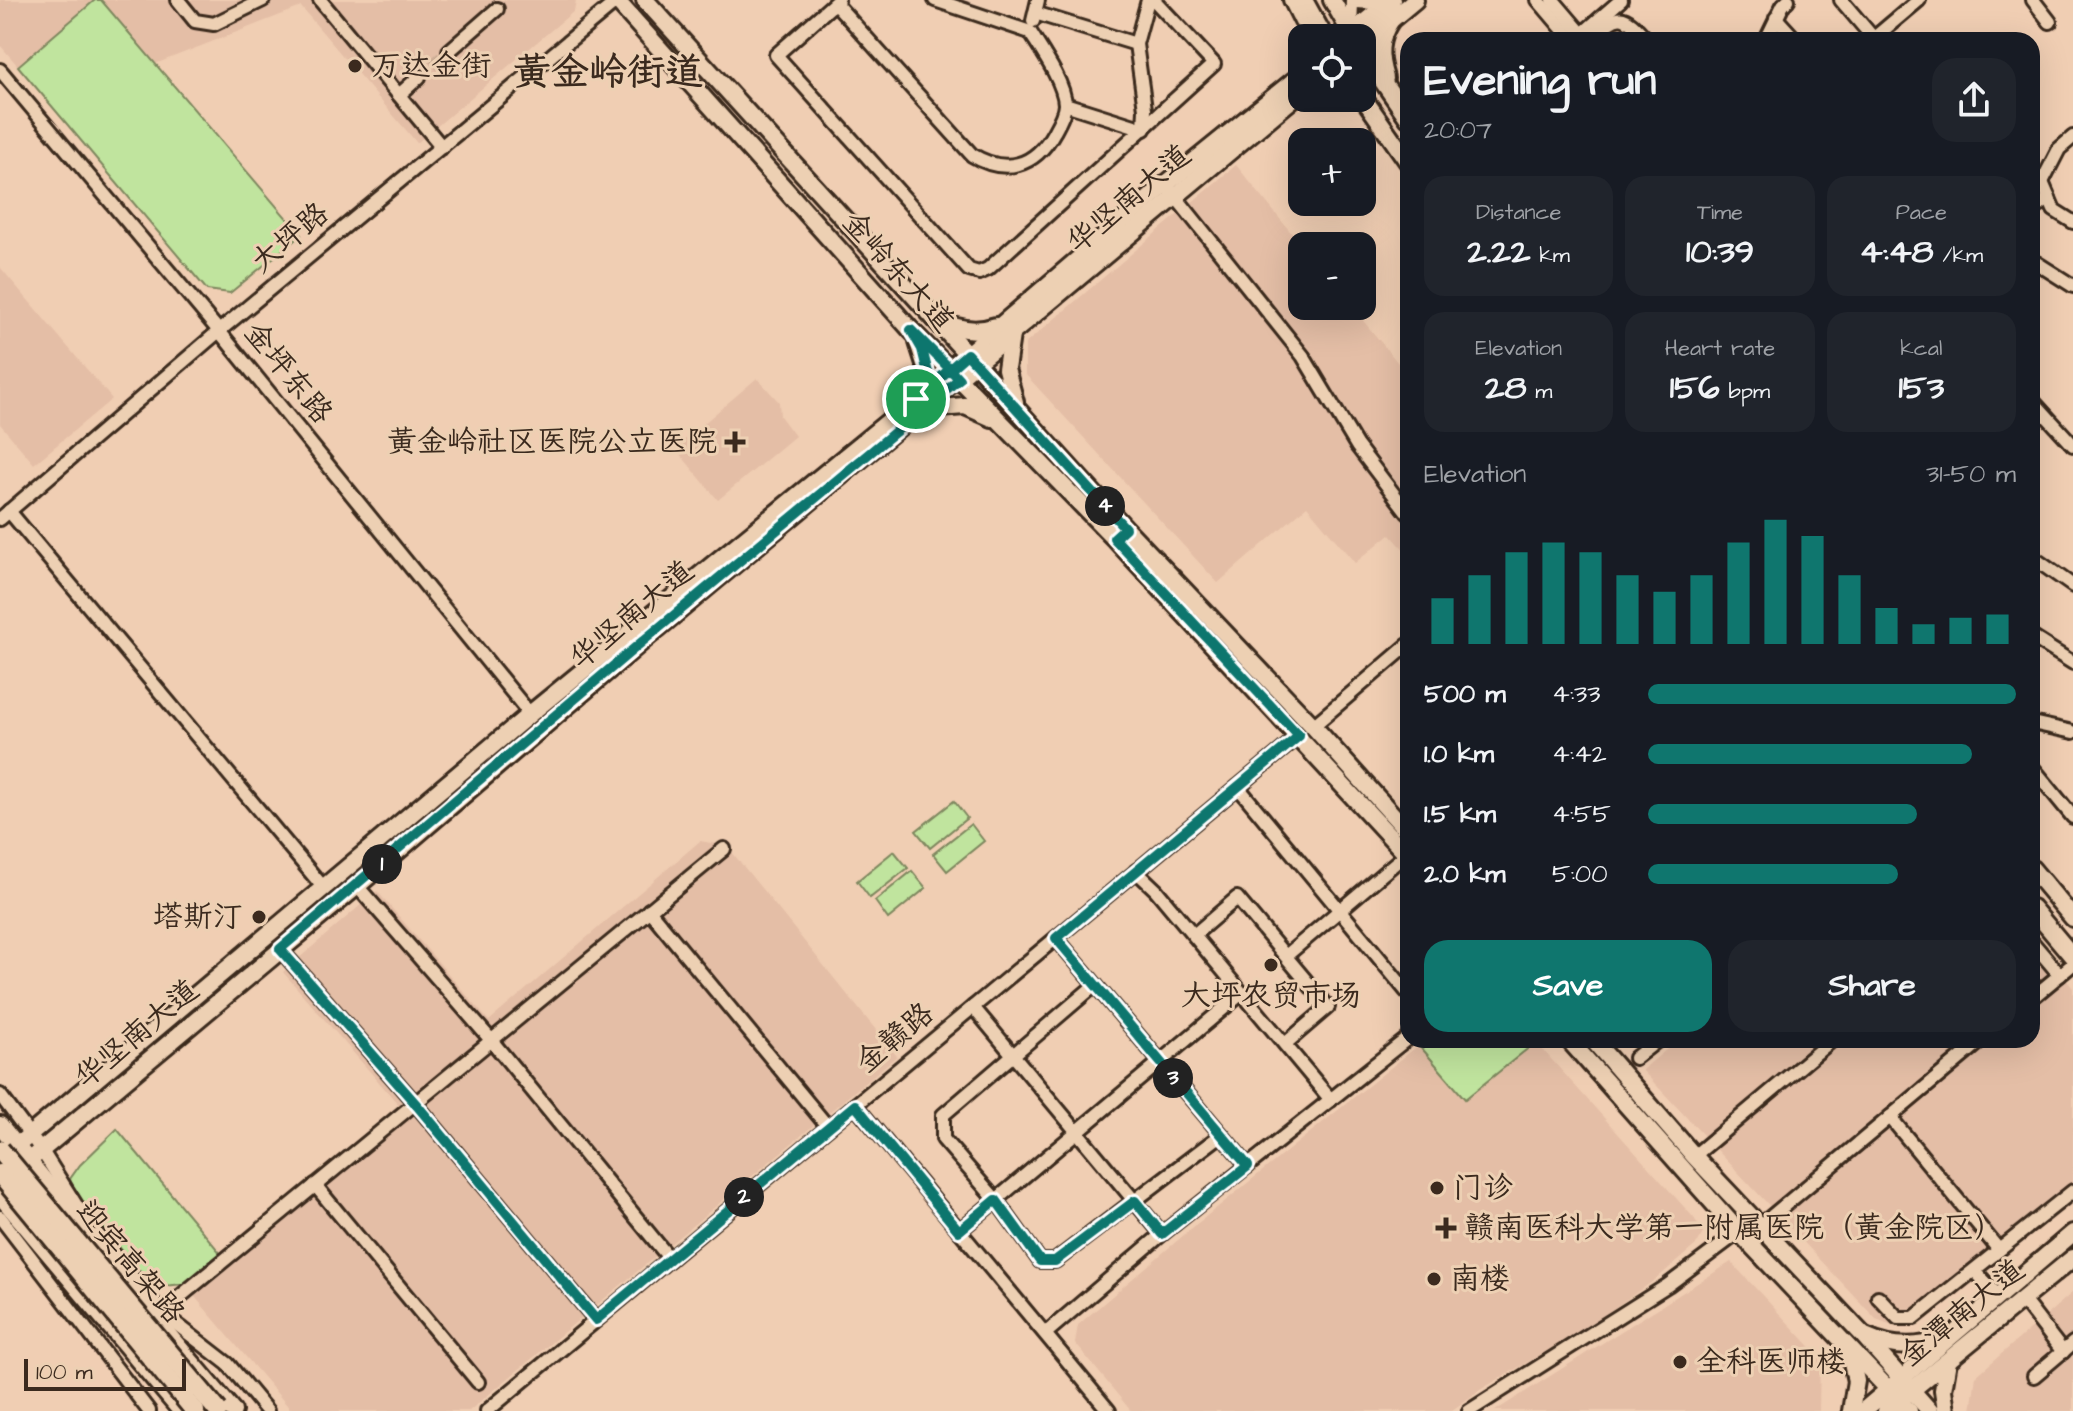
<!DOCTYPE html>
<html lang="en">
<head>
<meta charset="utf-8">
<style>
	:root { --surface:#171b24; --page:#20242c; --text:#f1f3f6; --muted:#9ea1a6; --accent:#0f766e }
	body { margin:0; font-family:"Architects Daughter","LXGW WenKai TC",sans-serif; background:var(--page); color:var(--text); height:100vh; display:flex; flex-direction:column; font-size:30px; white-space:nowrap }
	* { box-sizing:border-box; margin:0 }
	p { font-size:26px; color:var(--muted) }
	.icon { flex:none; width:44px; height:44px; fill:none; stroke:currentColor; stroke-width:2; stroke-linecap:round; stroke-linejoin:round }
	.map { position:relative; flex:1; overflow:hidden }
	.drawer { position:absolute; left:1400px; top:32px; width:640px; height:1016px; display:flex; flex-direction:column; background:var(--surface); border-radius:24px; box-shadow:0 8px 32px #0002 }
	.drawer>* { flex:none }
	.tools { position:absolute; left:1288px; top:24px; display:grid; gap:16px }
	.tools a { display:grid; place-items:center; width:88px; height:88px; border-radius:16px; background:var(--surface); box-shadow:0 8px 32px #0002; font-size:40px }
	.scale { position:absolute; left:24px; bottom:20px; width:162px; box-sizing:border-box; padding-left:8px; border:4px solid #3b2a1e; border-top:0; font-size:22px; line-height:28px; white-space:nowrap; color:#3b2a1e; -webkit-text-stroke:6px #edd0b3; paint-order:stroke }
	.pin { position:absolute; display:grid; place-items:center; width:68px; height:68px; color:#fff; margin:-34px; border:4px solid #fff; border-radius:50%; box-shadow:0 2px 8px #0007 }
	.km { position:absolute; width:40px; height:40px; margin:-20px; border-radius:50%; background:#222; color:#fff; font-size:22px; line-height:40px; text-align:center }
	.round { display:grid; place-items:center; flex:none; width:84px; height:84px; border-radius:24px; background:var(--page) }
	.overview { display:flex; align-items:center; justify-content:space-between; height:136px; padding:0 24px }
	h1 { font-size:44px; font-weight:800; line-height:60px }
	.metrics { display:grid; grid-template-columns:repeat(3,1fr); gap:12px; height:136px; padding:8px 24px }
	.metrics div { display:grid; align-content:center; border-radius:20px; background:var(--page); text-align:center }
	.metrics b { font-size:34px; font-weight:800 }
	.metrics small { font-size:22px; font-weight:400 }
	.metrics p { font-size:22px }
	.chart { height:224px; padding:16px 24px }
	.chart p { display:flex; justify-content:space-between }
	.chart svg { width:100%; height:144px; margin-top:8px; stroke:var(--accent); stroke-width:6 }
	.button { display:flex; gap:16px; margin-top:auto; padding:16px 24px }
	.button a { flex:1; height:92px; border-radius:24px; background:var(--accent); color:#fff; font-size:32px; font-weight:800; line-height:92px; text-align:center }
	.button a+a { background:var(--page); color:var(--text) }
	ul { padding:0 24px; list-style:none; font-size:26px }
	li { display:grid; grid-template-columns:128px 96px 1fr; align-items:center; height:60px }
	li i { height:20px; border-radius:10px; background:var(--accent) }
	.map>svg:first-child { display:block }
	.built { fill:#e4bea6 }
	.green { fill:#c0e49e; stroke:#7e875e; stroke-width:2 }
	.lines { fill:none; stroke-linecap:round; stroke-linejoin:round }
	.minor-tunnel { stroke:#ccad95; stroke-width:12; stroke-dasharray:12 6; stroke-linecap:butt }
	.minor-casing { stroke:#3b2a1e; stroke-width:18 }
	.major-casing { stroke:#3b2a1e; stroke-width:22 }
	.minor { stroke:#edd0b3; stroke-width:12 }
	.major { stroke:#edd0b3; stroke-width:16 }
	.highway-bridge-casing { stroke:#3b2a1e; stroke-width:24; stroke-linecap:butt }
	.highway-bridge { stroke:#edd0b3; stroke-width:18 }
	.route-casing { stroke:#fff; stroke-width:16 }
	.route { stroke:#0f766e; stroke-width:10 }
	.poi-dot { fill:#3b2a1e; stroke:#edd0b3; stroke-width:3 }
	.labels { text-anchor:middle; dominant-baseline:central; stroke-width:6; stroke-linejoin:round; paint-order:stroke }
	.poi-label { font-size:30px; fill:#3b2a1e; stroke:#edd0b3; text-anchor:start }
	.street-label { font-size:30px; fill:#3b2a1e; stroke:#edd0b3 }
	.district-label { font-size:38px; font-weight:bold; fill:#3b2a1e; stroke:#edd0b3 }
</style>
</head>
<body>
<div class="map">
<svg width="2073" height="1411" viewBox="0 0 2073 1411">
	<rect width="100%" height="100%" fill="#f0ceb3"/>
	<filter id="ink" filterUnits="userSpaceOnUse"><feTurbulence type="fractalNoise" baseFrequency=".0125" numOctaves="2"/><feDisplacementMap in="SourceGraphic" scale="16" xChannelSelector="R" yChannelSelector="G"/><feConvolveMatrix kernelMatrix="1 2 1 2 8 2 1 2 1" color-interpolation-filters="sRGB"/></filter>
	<g filter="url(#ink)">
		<g class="built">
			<path d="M0 0H96L18 66 0 45Z"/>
			<path d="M101 0H576L574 11 417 143 301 7 155 64Z"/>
			<path d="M1236 165 1302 246V306H1351L1408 375V554L1390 534 1355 563 1307 506 1218 583 1025 374V344Z"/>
			<path d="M0 267 112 399 34 464 0 424Z"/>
			<path d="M757 378 779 402 780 416 795 436 718 500 675 448Z"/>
			<path d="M700 841 727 846 897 1056 469 1411H292L184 1284 399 1105 283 972 377 891 489 1021Z"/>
			<path d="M2032 939 2073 988V1199L1914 1326 1892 1325 1876 1319 1642 1070 1678 1040H2032Z"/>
			<path d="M1425 1040H1534L1694 1218 1703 1233 1697 1244 1655 1280 1579 1332 1480 1390 1451 1411H1131L1075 1343 1078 1325 1198 1223Z"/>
			<path d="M1731 1262 1820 1357 1819 1411H1495Z"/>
			<path d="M2073 1292V1411H1971L1976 1376Z"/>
		</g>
		<g class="green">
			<path d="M95 0H101L301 235 230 293 207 290 18 66Z"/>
			<path d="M954 801 967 818 930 848 916 831Z"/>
			<path d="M971 824 984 841 947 871 933 854Z"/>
			<path d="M894 851 908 868 870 898 857 881Z"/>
			<path d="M912 871 926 888 888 919 875 901Z"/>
			<path d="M1425 1040H1534L1536 1042 1465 1099 1419 1045Z"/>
			<path d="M117 1129 222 1255 184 1284 153 1287 76 1196 70 1179 80 1165Z"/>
		</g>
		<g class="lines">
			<path class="minor-tunnel" d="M419 77 449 51"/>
			<defs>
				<g id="minor">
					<path d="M178 0 195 21 214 24 263 0"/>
					<path d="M320 0 442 147"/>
					<path d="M838 0 776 55 969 270 979 273 988 269 1214 64 1154 0"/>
					<path d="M1290 0 1301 22 1318 38"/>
					<path d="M1538 0 1572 40"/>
					<path d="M1553 0 1582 34 1621 0"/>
					<path d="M1841 0 1875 40"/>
					<path d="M2033 0 2050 22"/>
					<path d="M835 3 972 155C1005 175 1035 167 1054 132 1058 125 1065 113 1065 104 1064 82 1041 50 1030 32L935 0"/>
					<path d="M1035 13 1136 44"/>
					<path d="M1776 18 1796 40"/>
					<path d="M1033 21 1038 0"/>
					<path d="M1351 33 1352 0"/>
					<path d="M1874 38 1919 0"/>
					<path d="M1588 40C1618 15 1620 8 1647 40"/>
					<path d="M1766 40 1783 5 1788 0"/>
					<path d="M449 51 497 9"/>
					<path d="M0 70 219 331 530 714"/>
					<path d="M399 95 419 77"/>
					<path d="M1065 104 1144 129 1145 109 1136 44 1148 0"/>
					<path d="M2042 182 2059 149 2073 137"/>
					<path d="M2042 182 2054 210 2073 222"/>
					<path d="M1171 191 1303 356 1357 446 1408 513"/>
					<path d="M2032 208 2039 206 2049 198"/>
					<path d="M2032 260 2073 286"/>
					<path d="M2032 400 2073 445"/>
					<path d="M9 511 323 887"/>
					<path d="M0 519 219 331 617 1"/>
					<path d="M2032 557 2073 586"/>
					<path d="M2032 637 2073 663"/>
					<path d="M1408 723V742"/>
					<path d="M2032 723 2073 732"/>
					<path d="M1313 726 1408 645"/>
					<path d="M2032 767 2073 817"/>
					<path d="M1238 787 1408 993"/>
					<path d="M1136 871 1156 890 1331 1100"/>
					<path d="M357 886 491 1040 670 1259"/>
					<path d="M649 910 828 1127"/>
					<path d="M1194 935 1237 898 1328 1007 1285 1044"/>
					<path d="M1056 938 1248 1166"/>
					<path d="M2032 942 2060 975"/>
					<path d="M280 949 415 1103 596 1320"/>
					<path d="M1287 955 1406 854"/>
					<path d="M1095 985 943 1115V1139L996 1200 1040 1261H1055L1221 1135"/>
					<path d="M2032 998 2073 964"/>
					<path d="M973 1007 1162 1234"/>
					<path d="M1635 1058 1658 1040"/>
					<path d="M0 1095 42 1151 86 1221"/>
					<path d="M855 1105 1109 1411"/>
					<path d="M1890 1117 1999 1250"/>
					<path d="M1694 1156 1832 1040"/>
					<path d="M315 1185 478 1382"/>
					<path d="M0 1217 149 1411"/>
					<path d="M1760 1226 1982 1040"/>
					<path d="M959 1231 1242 993"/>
					<path d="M98 1235 161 1312 228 1364 267 1411"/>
					<path d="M1975 1271 1998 1296"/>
					<path d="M1878 1297 1898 1318H1914L2073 1191"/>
					<path d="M2023 1300 2063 1352"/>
					<path d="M154 1318 724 849"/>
					<path d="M1046 1333 1162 1234 1408 1038"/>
					<path d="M2034 1376 2073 1343"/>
					<path d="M487 1411 1299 736"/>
					<path d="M1469 1411 1668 1285 1739 1232"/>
				</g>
				<g id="major">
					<path d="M616 0 911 330 1114 538 1408 856"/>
					<path d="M645 0 1125 528 1313 726 1408 832"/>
					<path d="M1304 0 1325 38"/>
					<path d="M1332 0 1354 38"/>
					<path d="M1357 0 1389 2"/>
					<path d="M1345 38 1392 0"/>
					<path d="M1362 44 1415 0"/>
					<path d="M1362 51 1408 118"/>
					<path d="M1385 78C1378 55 1378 40 1391 20"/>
					<path d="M1362 96 1408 162"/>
					<path d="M938 319C957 330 976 333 996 326"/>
					<path d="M1011 335 1006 369 1015 402"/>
					<path d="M918 342 928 373 921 391"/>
					<path d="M926 409 965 406 992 418"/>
					<path d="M2032 869 2073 918"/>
					<path d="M2032 908 2073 957"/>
					<path d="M1569 1040 1739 1232 1909 1411"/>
					<path d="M1593 1040 1694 1156 1862 1334 1930 1411"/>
					<path d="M0 1125 154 1318 233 1411"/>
					<path d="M0 1160 530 714 889 421 1166 184 1302 74"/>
					<path d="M8 1178 357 886 643 641 1302 91"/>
					<path d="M0 1195 181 1411"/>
					<path d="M1865 1336C1891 1348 1917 1349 1943 1339"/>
					<path d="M1849 1350 1856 1381 1851 1411"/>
					<path d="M1863 1411 2073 1233"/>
					<path d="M1886 1411 2073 1258"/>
					<path d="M1946 1411 1943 1390 1948 1361"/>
				</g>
			</defs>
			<use href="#minor" class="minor-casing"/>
			<use href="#major" class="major-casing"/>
			<use href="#minor" class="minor"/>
			<use href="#major" class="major"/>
			<defs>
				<g id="highway-bridge">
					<path d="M0 1150 218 1411"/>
					<path d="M0 1174 195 1411"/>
				</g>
			</defs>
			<use href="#highway-bridge" class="highway-bridge-casing"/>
			<use href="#highway-bridge" class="highway-bridge"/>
		</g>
	</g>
	<g class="lines" filter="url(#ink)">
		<defs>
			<path id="route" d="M916 399 950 369 959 379 643 641 280 949 415 1103 596 1320 855 1105 959 1231 996 1200 1040 1261H1055L1135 1201 1162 1234 1248 1166 1056 938 1299 736 1114 538 1125 528 967 354 950 369 911 330 922 349 928 373 916 399"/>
		</defs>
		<use href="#route" class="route-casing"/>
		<use href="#route" class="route"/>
	</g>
	<g class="poi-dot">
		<circle cx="355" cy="66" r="8"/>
		<path d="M731 430h8v8h8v8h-8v8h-8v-8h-8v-8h8z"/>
		<circle cx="259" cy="917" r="8"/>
		<circle cx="1271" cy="965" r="8"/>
		<circle cx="1437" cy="1188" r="8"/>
		<path d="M1442 1216h8v8h8v8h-8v8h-8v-8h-8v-8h8z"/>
		<circle cx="1434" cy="1279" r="8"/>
		<circle cx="1680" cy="1362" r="8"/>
	</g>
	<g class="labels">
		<g class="poi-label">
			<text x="371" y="66">万达金街</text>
			<text x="717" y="442" text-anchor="end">黄金岭社区医院公立医院</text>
			<text x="243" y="917" text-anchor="end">塔斯汀</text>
			<text x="1271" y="996" text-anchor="middle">大坪农贸市场</text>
			<text x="1453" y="1188">门诊</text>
			<text x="1464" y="1228">赣南医科大学第一附属医院（黄金院区）</text>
			<text x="1450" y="1279">南楼</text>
			<text x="1696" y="1362">全科医师楼</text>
		</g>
		<g class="street-label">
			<text transform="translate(1129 199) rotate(-40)">华坚南大道</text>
			<text transform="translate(290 238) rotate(-40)">大坪路</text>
			<text transform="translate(898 272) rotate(48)">金岭东大道</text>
			<text transform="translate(288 373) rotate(51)">金坪东路</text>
			<text transform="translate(632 615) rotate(-40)">华坚南大道</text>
			<text transform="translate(137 1034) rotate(-40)">华坚南大道</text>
			<text transform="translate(895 1038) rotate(-40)">金赣路</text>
			<text transform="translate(130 1262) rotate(50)">迎宾高架路</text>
			<text transform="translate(1962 1313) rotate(-39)">金潭南大道</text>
		</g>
		<g class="district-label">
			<text x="608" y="73">黄金岭街道</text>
		</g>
	</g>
</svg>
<div class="tools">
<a><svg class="icon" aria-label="locate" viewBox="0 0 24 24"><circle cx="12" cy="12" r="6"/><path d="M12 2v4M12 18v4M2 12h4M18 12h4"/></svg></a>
<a>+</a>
<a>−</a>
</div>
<div class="scale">100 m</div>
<div class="pin" style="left:916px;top:399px;background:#1e9e55"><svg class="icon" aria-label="arrive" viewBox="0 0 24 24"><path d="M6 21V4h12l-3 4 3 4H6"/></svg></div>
<b class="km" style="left:382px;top:864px">1</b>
<b class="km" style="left:744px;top:1197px">2</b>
<b class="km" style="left:1173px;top:1078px">3</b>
<b class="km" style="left:1105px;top:506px">4</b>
<section class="drawer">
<div class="overview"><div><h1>Evening run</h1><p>20:07</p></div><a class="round"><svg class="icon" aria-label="share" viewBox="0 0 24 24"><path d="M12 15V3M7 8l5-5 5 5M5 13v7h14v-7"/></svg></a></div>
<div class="metrics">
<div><p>Distance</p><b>2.22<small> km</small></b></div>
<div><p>Time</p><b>10:39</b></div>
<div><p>Pace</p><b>4:48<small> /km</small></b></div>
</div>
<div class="metrics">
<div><p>Elevation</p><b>28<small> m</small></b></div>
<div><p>Heart rate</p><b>156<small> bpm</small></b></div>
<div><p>kcal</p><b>153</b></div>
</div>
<div class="chart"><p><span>Elevation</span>31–50 m</p>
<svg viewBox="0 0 160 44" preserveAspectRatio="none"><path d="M5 44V30M15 44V23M25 44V16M35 44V13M45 44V16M55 44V23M65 44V28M75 44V23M85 44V13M95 44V6M105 44V11M115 44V23M125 44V33M135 44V38M145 44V36M155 44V35"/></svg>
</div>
<ul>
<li><b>500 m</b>4:33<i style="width:100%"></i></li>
<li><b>1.0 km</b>4:42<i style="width:88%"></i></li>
<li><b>1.5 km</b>4:55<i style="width:73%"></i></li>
<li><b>2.0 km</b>5:00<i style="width:68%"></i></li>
</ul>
<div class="button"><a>Save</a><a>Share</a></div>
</section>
</div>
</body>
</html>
